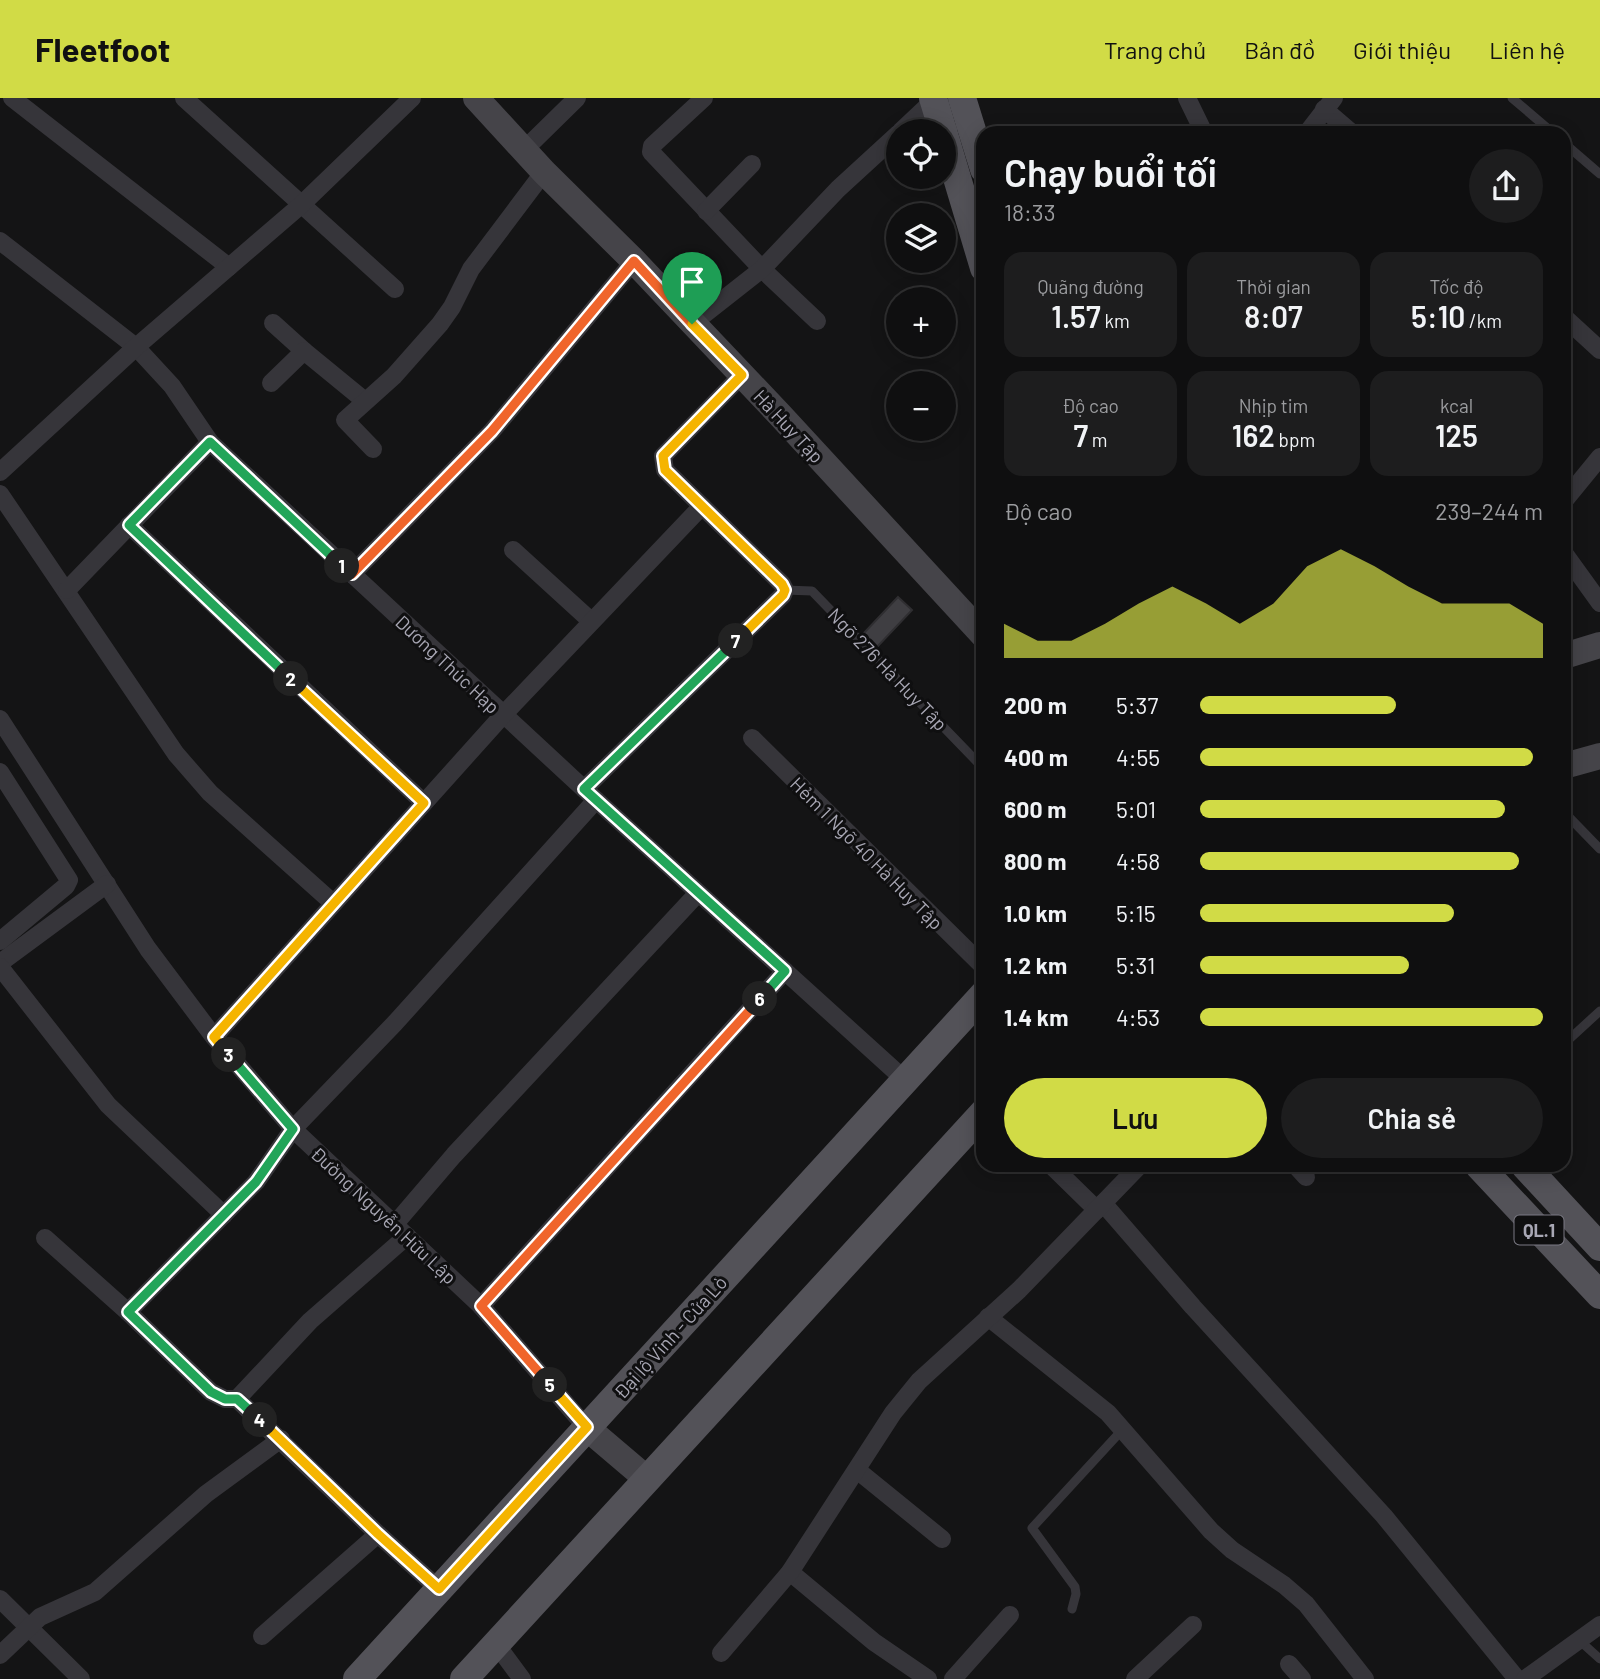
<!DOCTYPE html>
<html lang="vi">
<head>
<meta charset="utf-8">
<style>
	:root { --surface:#0f0f10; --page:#1d1d1e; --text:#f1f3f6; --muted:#9b9c9f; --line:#2f2f30; --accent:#d1db46 }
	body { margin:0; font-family:Barlow,sans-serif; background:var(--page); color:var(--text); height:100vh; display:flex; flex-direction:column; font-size:26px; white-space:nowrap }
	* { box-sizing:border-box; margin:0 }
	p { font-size:23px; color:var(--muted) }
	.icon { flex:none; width:38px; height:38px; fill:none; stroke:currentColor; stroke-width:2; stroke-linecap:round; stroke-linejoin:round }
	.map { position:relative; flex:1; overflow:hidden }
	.sheet { position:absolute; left:976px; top:28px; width:595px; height:1046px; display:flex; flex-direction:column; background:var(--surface); border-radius:21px; box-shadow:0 4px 18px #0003,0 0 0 2px var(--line) }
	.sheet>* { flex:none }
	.buttons { position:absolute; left:886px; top:21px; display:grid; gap:14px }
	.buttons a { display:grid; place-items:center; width:70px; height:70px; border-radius:50%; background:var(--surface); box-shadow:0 4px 18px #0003,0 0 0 2px var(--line); font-size:35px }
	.pin { position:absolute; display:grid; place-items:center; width:60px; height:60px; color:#fff; margin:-72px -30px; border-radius:50% 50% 50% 0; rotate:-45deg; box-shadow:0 0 7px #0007 }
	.pin .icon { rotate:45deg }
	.km { position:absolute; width:35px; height:35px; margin:-18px; border-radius:50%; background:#222; color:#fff; font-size:19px; line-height:35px; text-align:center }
	.round { display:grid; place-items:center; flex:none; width:74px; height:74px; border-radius:37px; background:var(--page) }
	.headline { display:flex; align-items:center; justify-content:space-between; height:119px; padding:0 28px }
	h1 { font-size:38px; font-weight:600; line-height:52px }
	.stats { display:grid; grid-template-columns:repeat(3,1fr); gap:10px; height:119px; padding:7px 28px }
	.stats div { display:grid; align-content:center; border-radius:18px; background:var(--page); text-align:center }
	.stats b { font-size:30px; font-weight:600 }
	.stats small { font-size:19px; font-weight:400 }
	.stats p { font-size:19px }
	.chart { height:196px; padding:14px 28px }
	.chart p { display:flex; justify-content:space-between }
	.chart svg { width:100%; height:126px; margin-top:7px; fill:var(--accent); opacity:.7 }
	.primary-button { display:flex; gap:14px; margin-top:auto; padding:14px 28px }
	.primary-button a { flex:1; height:80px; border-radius:42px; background:var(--accent); color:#111; font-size:28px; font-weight:600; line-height:80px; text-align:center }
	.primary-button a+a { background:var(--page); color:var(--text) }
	ul { padding:0 28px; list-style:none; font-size:23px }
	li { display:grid; grid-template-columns:112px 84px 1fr; align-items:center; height:52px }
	li i { height:18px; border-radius:9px; background:var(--accent) }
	header { display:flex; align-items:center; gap:42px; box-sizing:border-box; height:98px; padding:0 35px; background:var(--accent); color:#111 }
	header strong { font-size:33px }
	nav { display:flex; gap:38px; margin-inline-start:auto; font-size:24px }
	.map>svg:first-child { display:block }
	.building { fill:#3f3e42; stroke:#2f2e31; stroke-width:2 }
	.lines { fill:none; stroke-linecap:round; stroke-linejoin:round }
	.lane { stroke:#36353a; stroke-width:9 }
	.street { stroke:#36353a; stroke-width:18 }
	.secondary { stroke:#454449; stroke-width:26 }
	.primary { stroke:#535258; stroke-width:28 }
	.split-1-casing { stroke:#fff; stroke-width:14 }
	.split-2-casing { stroke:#fff; stroke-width:14 }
	.split-3-casing { stroke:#fff; stroke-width:14 }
	.split-4-casing { stroke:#fff; stroke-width:14 }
	.split-5-casing { stroke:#fff; stroke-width:14 }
	.split-6-casing { stroke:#fff; stroke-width:14 }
	.split-7-casing { stroke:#fff; stroke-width:14 }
	.split-8-casing { stroke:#fff; stroke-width:14 }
	.split-1 { stroke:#f0652b; stroke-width:9 }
	.split-2 { stroke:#22a559; stroke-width:9 }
	.split-3 { stroke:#f5b400; stroke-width:9 }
	.split-4 { stroke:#22a559; stroke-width:9 }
	.split-5 { stroke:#f5b400; stroke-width:9 }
	.split-6 { stroke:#f0652b; stroke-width:9 }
	.split-7 { stroke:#22a559; stroke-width:9 }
	.split-8 { stroke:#f5b400; stroke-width:9 }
	.labels { text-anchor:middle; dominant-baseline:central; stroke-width:6; stroke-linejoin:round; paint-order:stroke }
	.shield { fill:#0f0f10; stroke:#7a7983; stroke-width:2 }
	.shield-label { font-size:18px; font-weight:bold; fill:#a8a7b4 }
	.street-label { font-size:19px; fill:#a8a7b4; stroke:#0f0f10 }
</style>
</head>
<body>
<header>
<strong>Fleetfoot</strong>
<nav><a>Trang chủ</a><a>Bản đồ</a><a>Giới thiệu</a><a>Liên hệ</a></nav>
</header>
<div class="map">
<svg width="1600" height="1581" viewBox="0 0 1600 1581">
	<rect width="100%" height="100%" fill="#141415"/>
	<path class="building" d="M898 499 912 512 876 550 863 536Z"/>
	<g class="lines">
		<g class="lane">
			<path d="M1512 0 1553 35"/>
			<path d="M1564 45 1600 76"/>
			<path d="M785 492 812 493 984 671"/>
			<path d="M1564 714 1600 751"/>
			<path d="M1564 946 1600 913"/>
			<path d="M1072 1511 1076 1496 1075 1489 1032 1430 1123 1331"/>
			<path d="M1580 1543 1600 1561"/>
		</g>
		<g class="street">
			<path d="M12 0 229 169"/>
			<path d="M184 0 395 191"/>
			<path d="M704 0 652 48 651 54 762 171 817 223"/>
			<path d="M1187 0 1204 35"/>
			<path d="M1324 11 1352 35"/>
			<path d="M901 33 934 2"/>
			<path d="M1307 35 1334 0"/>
			<path d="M524 52 577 0"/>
			<path d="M706 113 752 66"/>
			<path d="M0 143 136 249 172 288 210 344 584 691 905 982"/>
			<path d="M1564 219 1600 252"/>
			<path d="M273 225 304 253"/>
			<path d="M692 226 762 171 838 91 898 36"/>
			<path d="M271 285 304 253 365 303"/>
			<path d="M373 351 345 322 394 278 440 226 452 209 471 171 544 74"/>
			<path d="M0 374 136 249 301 107 412 0"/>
			<path d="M0 396 176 656 210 695 333 805"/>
			<path d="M1564 403 1600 359"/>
			<path d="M129 427 424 705"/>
			<path d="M513 452 591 523"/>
			<path d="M1564 455 1600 505"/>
			<path d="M352 476 492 333 634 163"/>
			<path d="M67 492 210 344"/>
			<path d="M0 621 148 851 214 939 293 1031 481 1208 587 1330"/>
			<path d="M752 640 984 869"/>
			<path d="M0 674 69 782 66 788 0 843"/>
			<path d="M584 691 783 497 785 492 782 486 665 372 663 358 742 277"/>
			<path d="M0 865 107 786"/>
			<path d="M0 869 108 1007 224 1117"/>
			<path d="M214 939 503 617 702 408"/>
			<path d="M1052 1068 1097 1112"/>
			<path d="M1296 1068 1306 1079"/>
			<path d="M1103 1105 1193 1209 1384 1418 1517 1581"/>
			<path d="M395 1126 454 1057 698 795"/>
			<path d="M45 1140 128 1214 211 1294 225 1301H237L378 1436 439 1491"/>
			<path d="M481 1208 785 873"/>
			<path d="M128 1214 256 1084 293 1031 395 925 596 702"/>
			<path d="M988 1219 1108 1315 1211 1433 1232 1452 1284 1487 1306 1506 1365 1581"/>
			<path d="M237 1301 310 1223 407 1138"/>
			<path d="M857 1372 942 1441"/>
			<path d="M790 1474 874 1544 928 1581"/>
			<path d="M0 1501 81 1581"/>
			<path d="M262 1538 378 1436"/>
			<path d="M496 1546 522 1581"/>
			<path d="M721 1555 790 1474 893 1315 919 1283 1019 1192 1139 1068"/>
			<path d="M0 1557 40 1519 95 1494 206 1396 281 1341"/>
			<path d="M1289 1566 1302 1581"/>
			<path d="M953 1581 1010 1517"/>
			<path d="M1135 1581 1193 1527"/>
			<path d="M1525 1581 1600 1527"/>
		</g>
		<g class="secondary">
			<path d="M476 0 544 74 634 163 780 317 984 538"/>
			<path d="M1564 558 1600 547"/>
			<path d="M1564 668 1600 658"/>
			<path d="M587 1330 647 1381"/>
		</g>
		<g class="primary">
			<path d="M933 0 943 33"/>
			<path d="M962 0 984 71"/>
			<path d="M943 33 984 170"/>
			<path d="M1479 1068 1600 1197"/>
			<path d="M1525 1068 1600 1149"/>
			<path d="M357 1581 984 896"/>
			<path d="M464 1581 984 1014"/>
		</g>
	</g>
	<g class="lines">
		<defs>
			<path id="split-1" d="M342 468 352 476 492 333 634 163 692 226"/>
			<path id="split-2" d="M291 581 129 427 210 344 342 468"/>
			<path id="split-3" d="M229 957 214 939 424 705 291 581"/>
			<path id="split-4" d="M229 957 293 1031 256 1084 128 1214 211 1294 225 1301H237L260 1322"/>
			<path id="split-5" d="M260 1322 378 1436 439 1491 587 1329 550 1287"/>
			<path id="split-6" d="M550 1287 481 1208 760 901"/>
			<path id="split-7" d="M736 543 584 691 785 873 760 901"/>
			<path id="split-8" d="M692 226 742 277 663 358 665 372 782 486 785 492 783 497 736 543"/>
		</defs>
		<use href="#split-1" class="split-1-casing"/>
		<use href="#split-2" class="split-2-casing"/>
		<use href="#split-3" class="split-3-casing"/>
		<use href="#split-4" class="split-4-casing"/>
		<use href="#split-5" class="split-5-casing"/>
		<use href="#split-6" class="split-6-casing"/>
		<use href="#split-7" class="split-7-casing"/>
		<use href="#split-8" class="split-8-casing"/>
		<use href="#split-1" class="split-1"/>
		<use href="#split-2" class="split-2"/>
		<use href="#split-3" class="split-3"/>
		<use href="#split-4" class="split-4"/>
		<use href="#split-5" class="split-5"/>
		<use href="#split-6" class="split-6"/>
		<use href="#split-7" class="split-7"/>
		<use href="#split-8" class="split-8"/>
	</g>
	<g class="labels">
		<rect class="shield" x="1514.5" y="1117.5" width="49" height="29" rx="5"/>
		<g class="shield-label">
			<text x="1539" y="1132">QL.1</text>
		</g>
		<g class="street-label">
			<text transform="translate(789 328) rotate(47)">Hà Huy Tập</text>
			<text transform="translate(448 566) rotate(43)">Dương Thúc Hạp</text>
			<text transform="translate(888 571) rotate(46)">Ngõ 276 Hà Huy Tập</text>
			<text transform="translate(867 755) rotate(45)">Hẻm 1 Ngõ 40 Hà Huy Tập</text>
			<text transform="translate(384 1117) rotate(43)">Đường Nguyễn Hữu Lập</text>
			<text transform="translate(670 1239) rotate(-48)">Đại lộ Vinh - Cửa Lò</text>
		</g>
	</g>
</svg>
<div class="buttons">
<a><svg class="icon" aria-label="locate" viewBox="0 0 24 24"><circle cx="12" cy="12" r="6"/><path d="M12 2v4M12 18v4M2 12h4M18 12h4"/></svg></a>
<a><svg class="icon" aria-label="layers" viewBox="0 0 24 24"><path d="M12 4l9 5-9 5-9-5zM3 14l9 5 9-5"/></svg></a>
<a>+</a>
<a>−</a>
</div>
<div class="pin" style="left:692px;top:226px;background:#1e9e55"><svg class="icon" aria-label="arrive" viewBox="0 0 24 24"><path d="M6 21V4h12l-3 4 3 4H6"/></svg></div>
<b class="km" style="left:342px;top:468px">1</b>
<b class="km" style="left:291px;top:581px">2</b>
<b class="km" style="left:229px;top:957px">3</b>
<b class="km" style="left:260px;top:1322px">4</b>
<b class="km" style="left:550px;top:1287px">5</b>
<b class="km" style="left:760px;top:901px">6</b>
<b class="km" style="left:736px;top:543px">7</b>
<section class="sheet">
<div class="headline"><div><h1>Chạy buổi tối</h1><p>18:33</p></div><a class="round"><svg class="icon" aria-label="share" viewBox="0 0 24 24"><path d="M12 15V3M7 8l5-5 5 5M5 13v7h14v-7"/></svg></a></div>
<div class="stats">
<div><p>Quãng đường</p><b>1.57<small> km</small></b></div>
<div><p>Thời gian</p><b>8:07</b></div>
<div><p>Tốc độ</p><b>5:10<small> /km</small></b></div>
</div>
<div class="stats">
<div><p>Độ cao</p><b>7<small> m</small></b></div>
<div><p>Nhịp tim</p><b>162<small> bpm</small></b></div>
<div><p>kcal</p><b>125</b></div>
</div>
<div class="chart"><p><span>Độ cao</span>239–244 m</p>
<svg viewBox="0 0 160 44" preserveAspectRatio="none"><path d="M0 44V32L10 38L20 38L30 32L40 25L50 19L60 25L70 32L80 25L90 12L100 6L110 12L120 19L130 25L140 25L150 25L160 32V44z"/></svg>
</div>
<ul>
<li><b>200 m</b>5:37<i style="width:57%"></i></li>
<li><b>400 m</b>4:55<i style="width:97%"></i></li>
<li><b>600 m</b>5:01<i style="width:89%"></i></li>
<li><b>800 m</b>4:58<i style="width:93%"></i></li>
<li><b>1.0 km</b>5:15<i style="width:74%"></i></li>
<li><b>1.2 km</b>5:31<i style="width:61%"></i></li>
<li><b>1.4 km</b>4:53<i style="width:100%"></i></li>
</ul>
<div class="primary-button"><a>Lưu</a><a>Chia sẻ</a></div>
</section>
</div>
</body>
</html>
